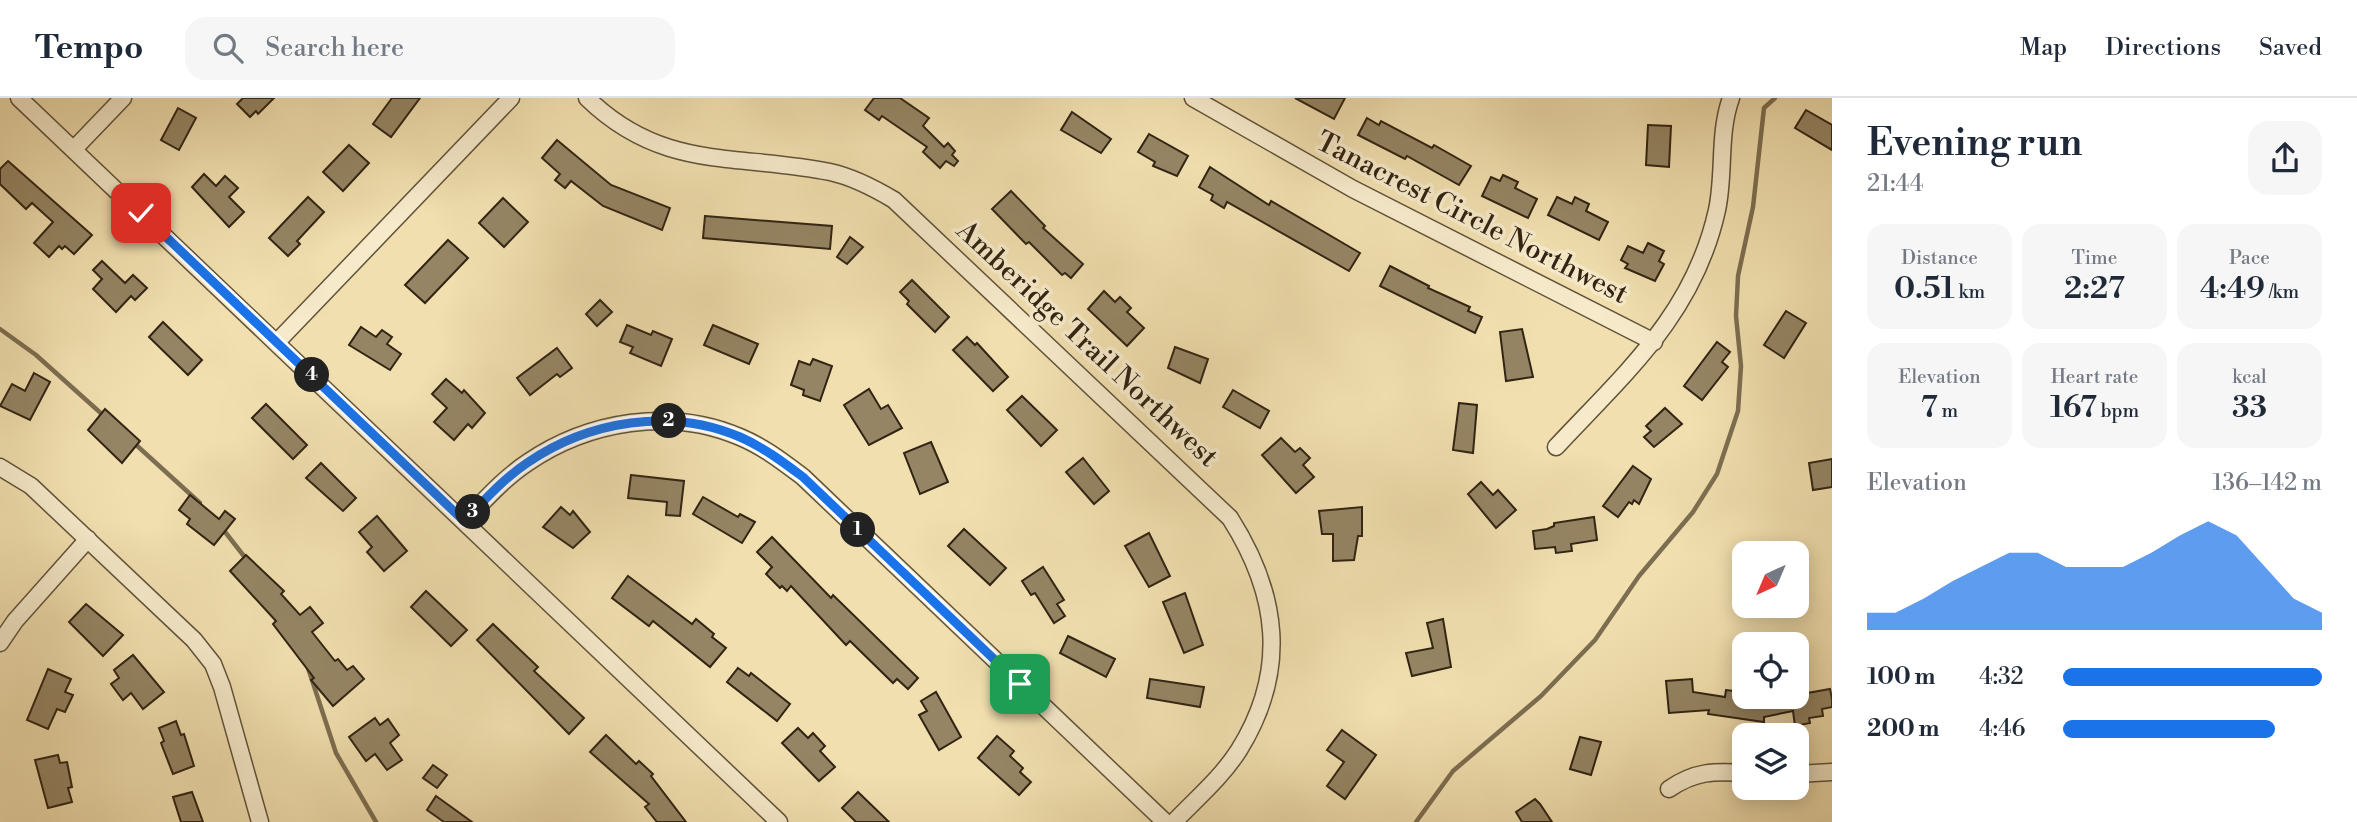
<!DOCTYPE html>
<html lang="en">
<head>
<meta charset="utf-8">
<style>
	:root { --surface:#fff; --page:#f6f6f7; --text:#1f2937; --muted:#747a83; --line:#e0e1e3; --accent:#1a73e8 }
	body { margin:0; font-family:"Libre Bodoni",serif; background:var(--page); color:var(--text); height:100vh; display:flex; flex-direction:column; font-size:26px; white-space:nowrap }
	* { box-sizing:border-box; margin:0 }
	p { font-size:23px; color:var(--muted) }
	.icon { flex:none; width:38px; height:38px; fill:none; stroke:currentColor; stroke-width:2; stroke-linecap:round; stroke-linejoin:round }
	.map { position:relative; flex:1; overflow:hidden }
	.panel { display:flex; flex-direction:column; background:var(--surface); width:525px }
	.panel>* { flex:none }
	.needle { width:46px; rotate:224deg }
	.fabs { position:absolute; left:1732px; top:443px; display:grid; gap:14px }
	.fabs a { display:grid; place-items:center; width:77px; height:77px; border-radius:14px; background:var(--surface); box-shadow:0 4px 18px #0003; font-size:35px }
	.pin { position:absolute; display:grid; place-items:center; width:60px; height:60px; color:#fff; margin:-30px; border-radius:14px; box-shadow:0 4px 10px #0006 }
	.km { position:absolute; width:35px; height:35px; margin:-18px; border-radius:50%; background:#222; color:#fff; font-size:19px; line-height:35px; text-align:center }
	.round { display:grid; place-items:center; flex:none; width:74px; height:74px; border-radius:21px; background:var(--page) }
	.summary { display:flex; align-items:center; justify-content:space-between; height:119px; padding:0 35px }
	h1 { font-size:38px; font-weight:600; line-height:52px }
	.stats { display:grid; grid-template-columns:repeat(3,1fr); gap:10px; height:119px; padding:7px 35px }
	.stats div { display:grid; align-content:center; border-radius:18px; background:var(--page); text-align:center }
	.stats b { font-size:30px; font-weight:600 }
	.stats small { font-size:19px; font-weight:400 }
	.stats p { font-size:19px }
	.chart { height:196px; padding:14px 35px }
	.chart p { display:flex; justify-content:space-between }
	.chart svg { width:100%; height:126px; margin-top:7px; fill:var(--accent); opacity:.7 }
	ul { padding:0 35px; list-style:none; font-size:23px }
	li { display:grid; grid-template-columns:112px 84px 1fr; align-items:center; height:52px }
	li i { height:18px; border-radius:9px; background:var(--accent) }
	header { display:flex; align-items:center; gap:42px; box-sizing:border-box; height:98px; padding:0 35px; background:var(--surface); border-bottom:2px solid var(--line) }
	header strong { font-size:33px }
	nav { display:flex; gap:38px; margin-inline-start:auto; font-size:24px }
	.search { width:490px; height:63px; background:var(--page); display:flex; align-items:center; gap:18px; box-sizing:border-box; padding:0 24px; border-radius:21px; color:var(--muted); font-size:26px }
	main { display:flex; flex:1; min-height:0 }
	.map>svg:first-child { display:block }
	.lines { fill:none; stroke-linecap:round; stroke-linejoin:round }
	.stream { stroke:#7d6e51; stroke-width:4.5 }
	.building { fill:#958564; stroke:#312413; stroke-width:2 }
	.minor-casing { stroke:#61533a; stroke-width:19 }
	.minor { stroke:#f6eacb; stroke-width:16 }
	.route-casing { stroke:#fff; stroke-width:14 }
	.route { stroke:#1a73e8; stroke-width:9 }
	.labels { text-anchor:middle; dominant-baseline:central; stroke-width:7; stroke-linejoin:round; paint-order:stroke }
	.street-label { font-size:28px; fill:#312413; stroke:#f6eacb }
</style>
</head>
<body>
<header>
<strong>Tempo</strong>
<div class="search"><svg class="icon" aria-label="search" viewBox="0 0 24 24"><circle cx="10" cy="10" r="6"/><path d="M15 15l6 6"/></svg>Search here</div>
<nav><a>Map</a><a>Directions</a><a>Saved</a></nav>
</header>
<main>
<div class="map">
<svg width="1832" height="724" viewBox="0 0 1832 724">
	<rect width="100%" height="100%" fill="#f1dfaf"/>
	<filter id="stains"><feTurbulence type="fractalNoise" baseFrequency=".00286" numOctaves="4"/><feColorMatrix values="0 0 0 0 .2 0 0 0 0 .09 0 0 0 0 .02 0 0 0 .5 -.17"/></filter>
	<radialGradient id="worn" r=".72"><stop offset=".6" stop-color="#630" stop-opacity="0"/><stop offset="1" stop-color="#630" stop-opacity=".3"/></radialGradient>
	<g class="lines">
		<g class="stream">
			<path d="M0 231 36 257 104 318"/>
			<path d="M134 345 200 405"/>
			<path d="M222 430 247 462"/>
			<path d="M308 570 336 655 376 724"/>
			<path d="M1416 724 1453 673 1541 598 1595 542 1639 478 1693 414 1717 376 1738 313 1741 268 1736 218 1738 178 1753 109 1764 10 1775 0"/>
		</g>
	</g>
	<g class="building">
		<path d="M243 0H274L258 16 256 13 250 19 237 6Z"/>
		<path d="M392 0H420L391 39 373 26Z"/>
		<path d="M874 0H900L929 20 923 28 944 49 948 45 955 53 952 57 958 63 954 68 946 63 940 70 923 54 927 49 882 18 879 22 865 12Z"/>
		<path d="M1295 0H1345L1334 21Z"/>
		<path d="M178 10 196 20 179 52 161 42Z"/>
		<path d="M1806 12 1832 27V52L1795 30Z"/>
		<path d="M1072 14 1111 41 1101 55 1061 32Z"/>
		<path d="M1367 20 1379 27 1381 23 1432 50 1434 47 1471 68 1459 87 1407 58 1405 61 1358 37Z"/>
		<path d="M1648 27 1671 28 1669 69 1646 67Z"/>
		<path d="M1149 36 1188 58 1177 78 1153 68 1155 64 1138 54Z"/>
		<path d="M557 42 611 87 670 110 662 132 603 108 571 83 565 90 555 82 560 76 542 60Z"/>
		<path d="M349 47 369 65 343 93 323 74Z"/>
		<path d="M8 63 92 137 74 156 65 148 62 151 59 148 49 159 34 145 53 124 32 105 26 111 0 86V71Z"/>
		<path d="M1210 69 1269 107 1271 103 1360 155 1349 173 1227 104 1224 110 1211 102 1213 97 1199 89Z"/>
		<path d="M204 76 216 88 225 78 238 90 229 99 244 114 229 129 192 89Z"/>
		<path d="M1503 77 1518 84 1515 90 1537 101 1528 120 1482 98 1491 79 1500 83Z"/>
		<path d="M1011 93 1045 128 1043 130 1083 166 1071 180 1065 175 1062 177 1029 144 1026 146 992 111Z"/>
		<path d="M308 99 324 114 297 143 300 146 288 158 269 140Z"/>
		<path d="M1557 99 1572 106 1575 99 1589 106 1586 113 1608 124 1599 142 1548 117Z"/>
		<path d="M503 100 528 124 504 149 479 125Z"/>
		<path d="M705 118 832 128 830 151 703 140Z"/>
		<path d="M850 139 863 149 847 166 837 159Z"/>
		<path d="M448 142 468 160 425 205 405 187Z"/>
		<path d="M1648 145 1664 153 1659 163 1664 166 1655 183 1625 170 1628 166 1621 162 1628 148 1643 155Z"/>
		<path d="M102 163 125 185 133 177 147 190 135 202 131 198 116 214 93 191 102 181 93 172Z"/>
		<path d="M1390 168 1429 188 1428 190 1470 209 1468 213 1482 219 1475 235 1380 188Z"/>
		<path d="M912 182 949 219 935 234 907 206 909 203 900 194Z"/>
		<path d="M1104 193 1115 204 1120 199 1131 210 1127 214 1144 230 1127 248 1088 211Z"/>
		<path d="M600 202 612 214 597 228 586 216Z"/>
		<path d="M1786 213 1806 225 1784 260 1764 247Z"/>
		<path d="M163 224 202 262 188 277 149 239Z"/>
		<path d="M627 227 651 237 653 233 672 241 661 268 630 255 633 249 620 244Z"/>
		<path d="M713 227 758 246 749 266 704 247Z"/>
		<path d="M361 229 376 239 382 232 392 239 387 246 401 256 390 272 349 247Z"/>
		<path d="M1522 231 1533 279 1506 283 1500 234Z"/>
		<path d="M967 239 975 247 977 245 1008 279 993 293 953 252Z"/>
		<path d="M1717 244 1730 254 1722 264 1728 269 1702 302 1684 288Z"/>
		<path d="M1175 249 1208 261 1200 285 1168 270Z"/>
		<path d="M557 250 572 270 560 279 557 276 530 297 517 280Z"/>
		<path d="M813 261 832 268 820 303 803 297 804 292 791 287 799 263 810 267Z"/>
		<path d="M34 275 50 284 30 322 0 308 12 286 25 293Z"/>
		<path d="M446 281 462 295 464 292 485 315 472 330 468 326 454 342 434 324 447 310 432 296Z"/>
		<path d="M869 291 881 311 888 307 902 330 869 347 844 307Z"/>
		<path d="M1233 292 1269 313 1260 330 1223 309Z"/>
		<path d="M1022 298 1057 332 1041 348 1007 312Z"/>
		<path d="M1459 305 1477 307 1473 355 1453 352Z"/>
		<path d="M266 306 307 347 293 361 252 320Z"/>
		<path d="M1665 310 1682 326 1654 349 1644 339 1651 333 1646 328Z"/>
		<path d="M105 311 140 343 122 365 88 332Z"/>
		<path d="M1281 340 1295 354 1300 350 1310 360 1303 367 1314 379 1296 395 1262 357Z"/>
		<path d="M931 344 948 384 920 396 904 355Z"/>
		<path d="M1083 360 1109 393 1094 406 1066 374Z"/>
		<path d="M1832 361V389L1813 392 1809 365Z"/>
		<path d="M321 365 356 400 343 413 306 380Z"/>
		<path d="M1633 368 1651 381 1639 406 1634 402 1632 406 1629 404 1618 419 1603 408Z"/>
		<path d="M631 377 684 383 680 418 666 417 667 404 628 400Z"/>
		<path d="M1481 384 1493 397 1498 392 1516 412 1496 430 1468 396Z"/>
		<path d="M190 397 219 421 225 413 235 421 214 447 187 426 190 421 179 412Z"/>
		<path d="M703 399 738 419 740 416 755 424 742 445 693 416Z"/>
		<path d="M561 409 570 417 573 413 590 434 573 450 543 429Z"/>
		<path d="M1362 409V438H1358L1354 462 1333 463V436H1322L1319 413Z"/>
		<path d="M377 418 407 453 384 473 367 454 372 449 359 434Z"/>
		<path d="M1594 419 1597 442 1571 446 1572 453 1556 455 1555 449 1535 451 1533 433 1547 431 1554 428V425Z"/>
		<path d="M964 431 1006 470 990 487 948 448Z"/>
		<path d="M1149 435 1170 478 1149 489 1125 448Z"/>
		<path d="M772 439 831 500 833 497 918 580 908 591 897 581 893 585 850 543 846 547 791 488 787 493 782 488 780 490 766 476 772 469 757 454Z"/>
		<path d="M246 457 284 493 281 496 300 517 310 509 323 525 312 534 335 563 338 561 347 572 353 568 364 581 333 608 311 582 314 580 273 526 276 523 230 473Z"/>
		<path d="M1043 469 1064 502 1057 506 1065 518 1054 525 1035 495 1031 497 1022 483Z"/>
		<path d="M628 478 692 526 696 521 714 536 712 539 726 550 710 569 653 523 649 528 612 500Z"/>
		<path d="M426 493 467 532 451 548 411 509Z"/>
		<path d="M1185 495 1203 547 1184 555 1163 504Z"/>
		<path d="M86 506 123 537 103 558 69 524Z"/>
		<path d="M1443 521 1451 569 1412 578 1406 555 1433 550 1427 525Z"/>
		<path d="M493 526 538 569 534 573 584 620 569 636 477 542Z"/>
		<path d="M1068 538 1115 561 1106 579 1060 555Z"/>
		<path d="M133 557 164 594 143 611 131 595 123 602 111 586 119 580 114 572Z"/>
		<path d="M738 570 749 578 751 575 790 606 777 623 727 584Z"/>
		<path d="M48 571 71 581 65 594 73 597 65 614 57 611 48 631 27 622Z"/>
		<path d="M1803 572 1807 595 1830 591 1832 601V609L1822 611 1823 618 1809 620 1810 625 1795 628 1793 613 1764 619V624L1708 616 1709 612 1669 615 1666 583 1692 581 1693 594 1725 599 1726 592 1744 594 1743 599 1768 603 1797 598V573Z"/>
		<path d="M1150 581 1204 589 1200 609 1147 600Z"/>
		<path d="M936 594 961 639 939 652 919 617 927 613 921 603Z"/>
		<path d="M375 620 380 627 388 621 399 637 390 645 402 662 387 672 375 656 366 663 349 639Z"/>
		<path d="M176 623 181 637 184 636 194 668 173 676 161 645 164 643 159 630Z"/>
		<path d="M798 630 808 640 813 635 825 648 820 653 835 669 819 683 782 645Z"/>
		<path d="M1342 632 1376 657 1345 701 1327 688 1344 664 1327 652Z"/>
		<path d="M606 637 636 666 639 663 653 676 651 678 686 724H657L645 709 649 706 590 654Z"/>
		<path d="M997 638 1014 653 1010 658 1023 670 1020 674 1031 684 1019 697 978 660Z"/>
		<path d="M1580 639 1601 644 1591 677 1570 671Z"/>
		<path d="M58 657 60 665 67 664 72 689 68 690 72 704 48 710 35 662Z"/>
		<path d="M433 667 447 677 437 690 423 680Z"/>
		<path d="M192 694 203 724H181L173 699Z"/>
		<path d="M858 694 889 724H856L842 710Z"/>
		<path d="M436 698 472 724H444L427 712Z"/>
		<path d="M1535 701 1540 706 1552 724H1522L1516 714Z"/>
	</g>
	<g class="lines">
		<defs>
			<g id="minor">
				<path d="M19 0 779 724"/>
				<path d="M587 0C663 74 737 55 830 74 853 79 874 90 894 102L1230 420C1279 497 1288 573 1239 652 1222 679 1196 701 1174 724"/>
				<path d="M1193 0 1353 91 1654 244"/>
				<path d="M74 51 123 0"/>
				<path d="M277 244 511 0"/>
				<path d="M1556 349C1626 274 1694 216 1717 112 1725 75 1718 36 1731 0"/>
				<path d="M0 369 31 388 194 542 213 566 222 589 260 724"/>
				<path d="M464 423C484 403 503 381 527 365 588 323 671 309 740 339 764 349 783 364 803 379L1165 724"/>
				<path d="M0 545 15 523 88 441"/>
				<path d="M1797 676 1832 674"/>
				<path d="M1669 691C1695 673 1714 673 1745 675"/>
			</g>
		</defs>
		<use href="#minor" class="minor-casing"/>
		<use href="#minor" class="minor"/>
	</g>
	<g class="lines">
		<defs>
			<path id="route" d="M141 115 464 423C484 403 503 381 527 365 588 323 671 309 740 339 763 349 783 364 803 379L1020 586"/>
		</defs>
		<use href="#route" class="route-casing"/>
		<use href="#route" class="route"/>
	</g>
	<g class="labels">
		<g class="street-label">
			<text transform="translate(1472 120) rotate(27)">Tanacrest Circle Northwest</text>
			<text transform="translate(1087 246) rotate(43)">Amberidge Trail Northwest</text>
		</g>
	</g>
	<rect width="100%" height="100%" filter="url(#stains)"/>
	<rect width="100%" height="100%" fill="url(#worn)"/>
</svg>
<div class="fabs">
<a><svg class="needle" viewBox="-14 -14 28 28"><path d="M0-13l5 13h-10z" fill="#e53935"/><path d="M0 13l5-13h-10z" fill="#747a83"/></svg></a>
<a><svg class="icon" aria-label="locate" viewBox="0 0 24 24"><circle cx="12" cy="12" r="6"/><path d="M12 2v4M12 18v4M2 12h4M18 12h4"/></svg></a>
<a><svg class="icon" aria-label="layers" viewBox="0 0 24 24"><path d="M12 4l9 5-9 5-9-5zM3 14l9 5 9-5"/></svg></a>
</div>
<div class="pin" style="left:1020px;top:586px;background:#1e9e55"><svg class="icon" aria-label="arrive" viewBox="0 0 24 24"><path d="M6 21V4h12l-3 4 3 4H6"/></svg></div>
<div class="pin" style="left:141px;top:115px;background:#d93025"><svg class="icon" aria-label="check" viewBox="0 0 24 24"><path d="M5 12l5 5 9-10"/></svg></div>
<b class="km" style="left:858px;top:432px">1</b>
<b class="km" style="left:669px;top:323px">2</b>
<b class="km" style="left:473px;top:414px">3</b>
<b class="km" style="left:312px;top:277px">4</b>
</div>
<section class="panel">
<div class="summary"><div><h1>Evening run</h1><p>21:44</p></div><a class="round"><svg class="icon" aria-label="share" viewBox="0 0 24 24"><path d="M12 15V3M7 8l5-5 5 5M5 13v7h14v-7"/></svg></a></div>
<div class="stats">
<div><p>Distance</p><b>0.51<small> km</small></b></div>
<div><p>Time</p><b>2:27</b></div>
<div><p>Pace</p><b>4:49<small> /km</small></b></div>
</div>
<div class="stats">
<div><p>Elevation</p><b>7<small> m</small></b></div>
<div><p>Heart rate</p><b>167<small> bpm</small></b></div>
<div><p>kcal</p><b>33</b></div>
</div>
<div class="chart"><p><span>Elevation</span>136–142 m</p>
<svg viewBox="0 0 160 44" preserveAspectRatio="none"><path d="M0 44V38L10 38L20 33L30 27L40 22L50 17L60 17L70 22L80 22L90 22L100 17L110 11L120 6L130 11L140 22L150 33L160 38V44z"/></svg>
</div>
<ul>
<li><b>100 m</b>4:32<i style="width:100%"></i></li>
<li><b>200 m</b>4:46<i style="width:82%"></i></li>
</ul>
</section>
</main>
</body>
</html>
